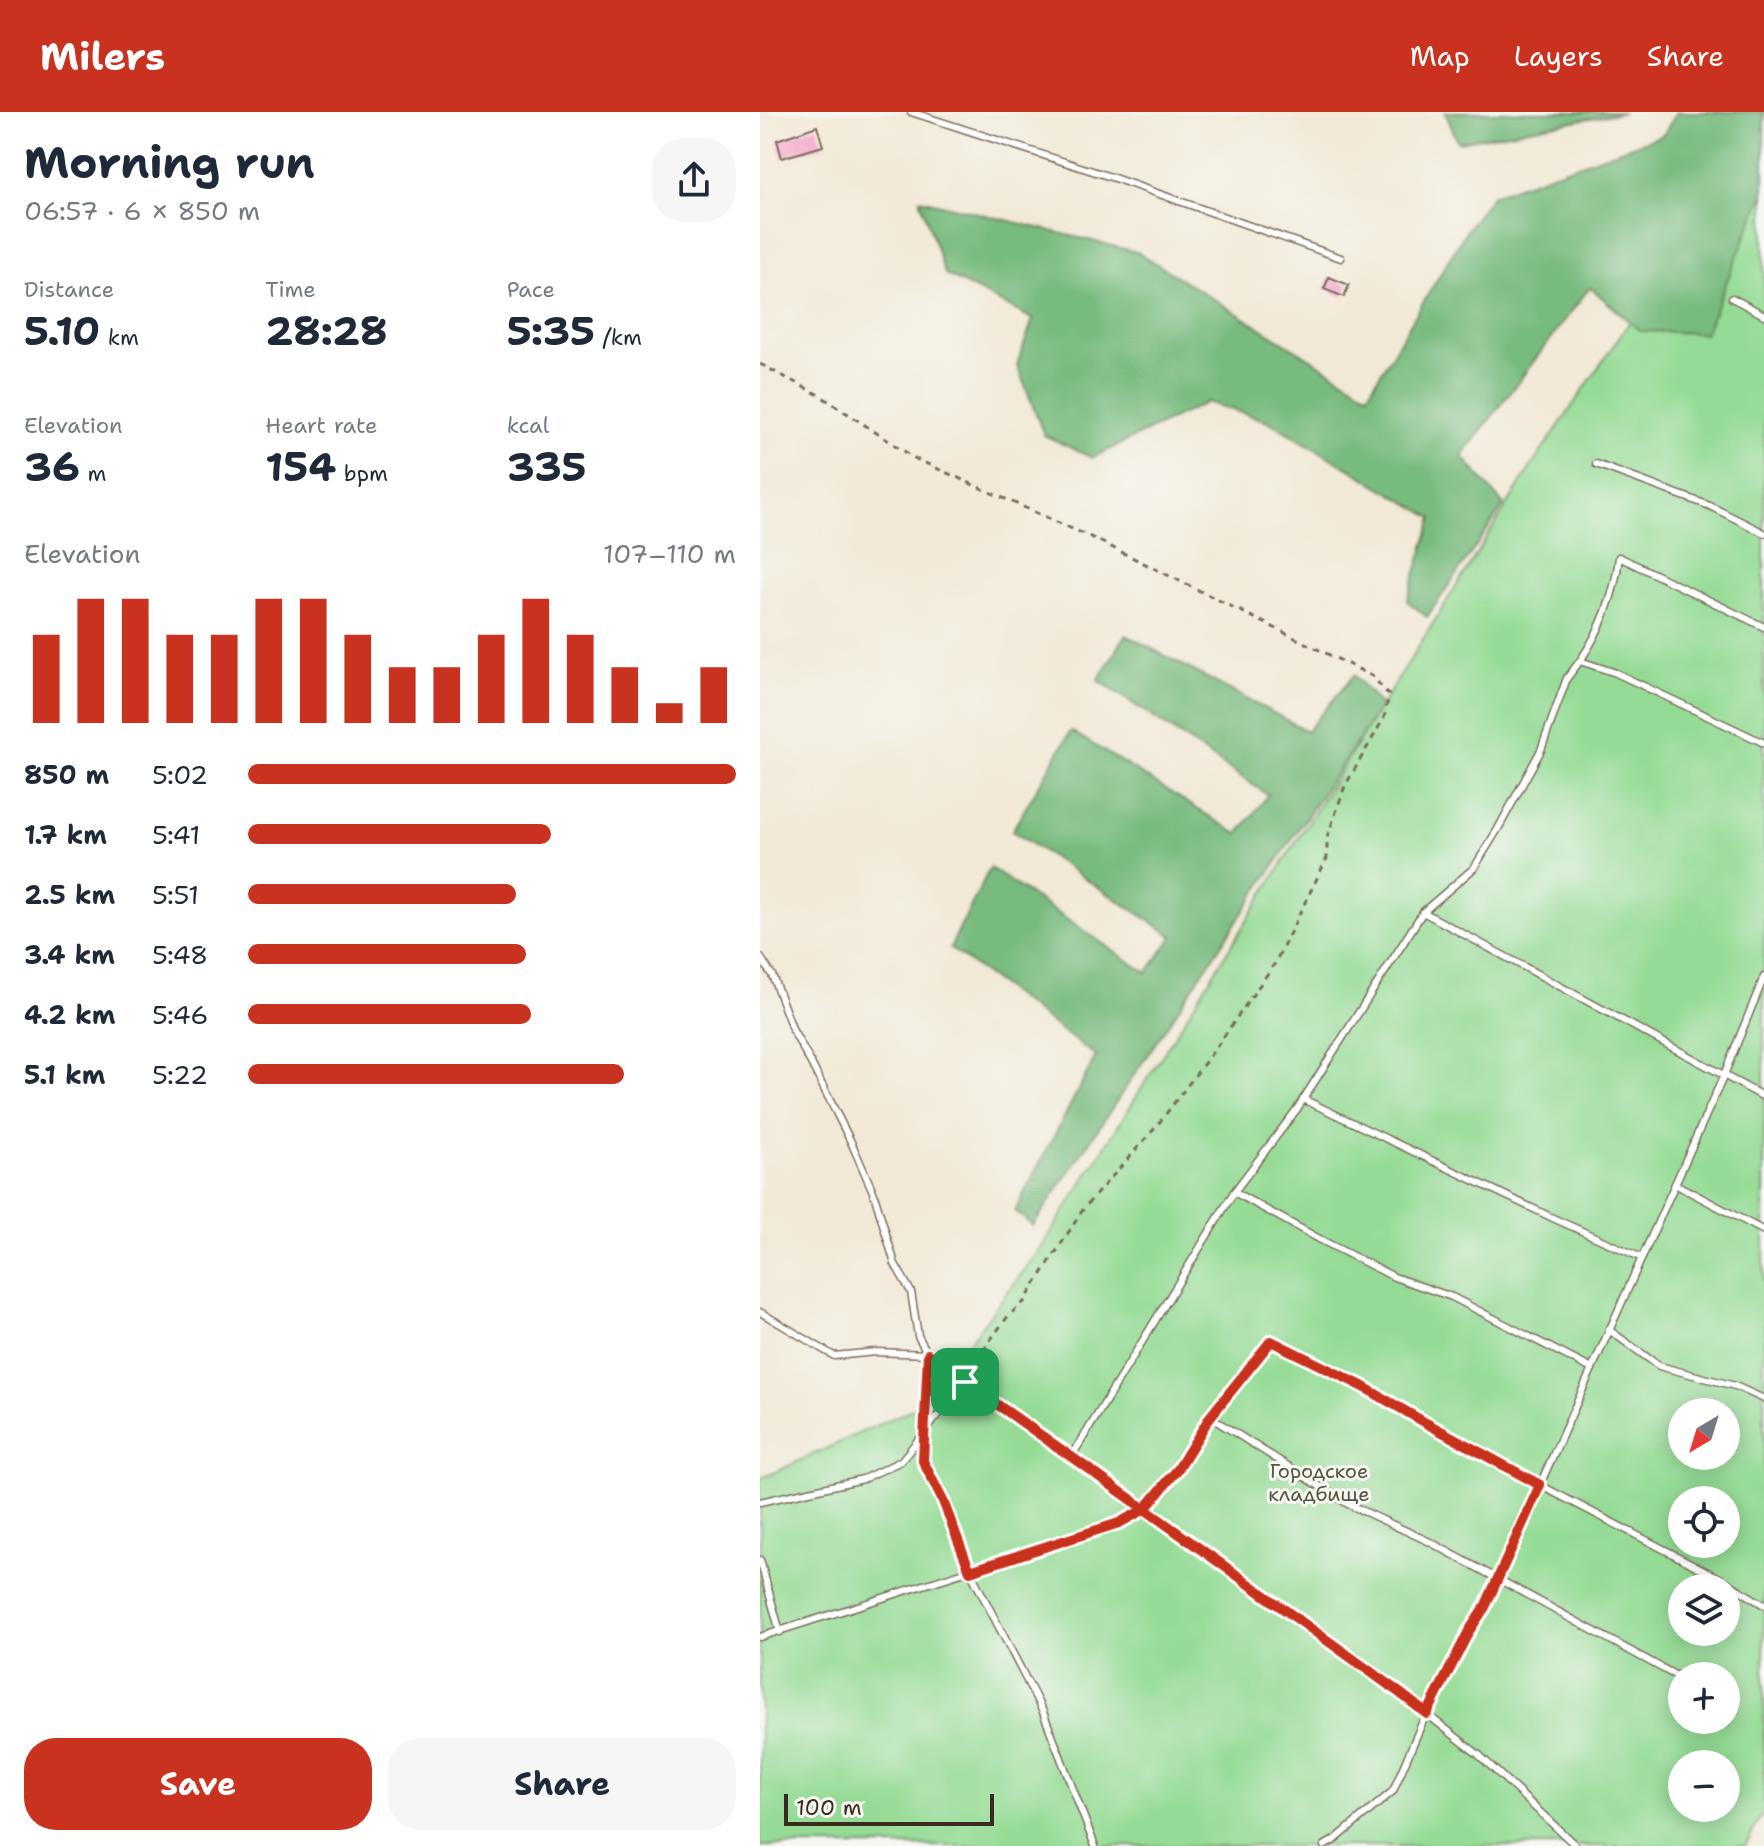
<!DOCTYPE html>
<html lang="en">
<head>
<meta charset="utf-8">
<style>
	:root { --surface:#fff; --page:#f6f6f7; --text:#1f2937; --muted:#747a83; --accent:#c8321e }
	body { margin:0; font-family:"Shantell Sans",sans-serif; background:var(--page); color:var(--text); height:100vh; display:flex; flex-direction:column; font-size:30px; white-space:nowrap }
	* { box-sizing:border-box; margin:0 }
	p { font-size:26px; color:var(--muted) }
	.icon { flex:none; width:44px; height:44px; fill:none; stroke:currentColor; stroke-width:2; stroke-linecap:round; stroke-linejoin:round }
	.map { position:relative; flex:1; overflow:hidden }
	.side { display:flex; flex-direction:column; background:var(--surface); width:760px }
	.side>* { flex:none }
	.needle { width:52px; rotate:218deg }
	.controls { position:absolute; left:908px; top:1286px; display:grid; gap:16px }
	.controls a { display:grid; place-items:center; width:72px; height:72px; border-radius:50%; background:var(--surface); box-shadow:0 4px 20px #0003; font-size:40px }
	.scale { position:absolute; left:24px; bottom:20px; width:210px; box-sizing:border-box; padding-left:8px; border:4px solid #3b2a1e; border-top:0; font-size:22px; line-height:28px; white-space:nowrap; color:#3b2a1e; -webkit-text-stroke:6px #f6f6f2; paint-order:stroke }
	.pin { position:absolute; display:grid; place-items:center; width:68px; height:68px; color:#fff; margin:-34px; border-radius:16px; box-shadow:0 4px 12px #0006 }
	.round { display:grid; place-items:center; flex:none; width:84px; height:84px; border-radius:32px; background:var(--page) }
	.overview { display:flex; align-items:center; justify-content:space-between; height:136px; padding:0 24px }
	h1 { font-size:44px; font-weight:700; line-height:60px }
	.stats { display:grid; grid-template-columns:repeat(3,1fr); gap:12px; height:136px; padding:8px 24px }
	.stats div { display:grid; align-content:center }
	.stats b { font-size:40px; font-weight:700 }
	.stats small { font-size:22px; font-weight:400 }
	.stats p { font-size:22px }
	.chart { height:224px; padding:16px 24px }
	.chart p { display:flex; justify-content:space-between }
	.chart svg { width:100%; height:144px; margin-top:8px; stroke:var(--accent); stroke-width:6 }
	.button { display:flex; gap:16px; margin-top:auto; padding:16px 24px }
	.button a { flex:1; height:92px; border-radius:32px; background:var(--accent); color:#fff; font-size:32px; font-weight:700; line-height:92px; text-align:center }
	.button a+a { background:var(--page); color:var(--text) }
	ul { padding:0 24px; list-style:none; font-size:26px }
	li { display:grid; grid-template-columns:128px 96px 1fr; align-items:center; height:60px }
	li i { height:20px; border-radius:10px; background:var(--accent) }
	header { display:flex; align-items:center; gap:48px; box-sizing:border-box; height:112px; padding:0 40px; background:var(--accent); color:#fff }
	header strong { font-size:38px }
	nav { display:flex; gap:44px; margin-inline-start:auto; font-size:28px }
	main { display:flex; flex:1; min-height:0 }
	.map>svg:first-child { display:block }
	.green { fill:#95db95; stroke:#68825a; stroke-width:2; fill-rule:evenodd }
	.forest { fill:#78bb7e; stroke:#5a724e; stroke-width:2 }
	.building { fill:#f5a9cb }
	.lines { fill:none; stroke-linecap:round; stroke-linejoin:round }
	.lane-casing { stroke:#7b6d5e; stroke-width:9 }
	.path { stroke:#7b6d5e; stroke-width:3; stroke-dasharray:6 6; stroke-linecap:butt }
	.lane { stroke:#fff; stroke-width:6 }
	.route-casing { stroke:#fff; stroke-width:16 }
	.route { stroke:#c8321e; stroke-width:10 }
	.labels { text-anchor:middle; dominant-baseline:central; stroke-width:6; stroke-linejoin:round; paint-order:stroke }
	.park-label { font-size:20px; fill:#52563c; stroke:#f6f6f2 }
</style>
</head>
<body>
<header>
<strong>Milers</strong>
<nav><a>Map</a><a>Layers</a><a>Share</a></nav>
</header>
<main>
<section class="side">
<div class="overview"><div><h1>Morning run</h1><p>06:57 · 6 × 850 m</p></div><a class="round"><svg class="icon" aria-label="share" viewBox="0 0 24 24"><path d="M12 15V3M7 8l5-5 5 5M5 13v7h14v-7"/></svg></a></div>
<div class="stats">
<div><p>Distance</p><b>5.10<small> km</small></b></div>
<div><p>Time</p><b>28:28</b></div>
<div><p>Pace</p><b>5:35<small> /km</small></b></div>
</div>
<div class="stats">
<div><p>Elevation</p><b>36<small> m</small></b></div>
<div><p>Heart rate</p><b>154<small> bpm</small></b></div>
<div><p>kcal</p><b>335</b></div>
</div>
<div class="chart"><p><span>Elevation</span>107–110 m</p>
<svg viewBox="0 0 160 44" preserveAspectRatio="none"><path d="M5 44V17M15 44V6M25 44V6M35 44V17M45 44V17M55 44V6M65 44V6M75 44V17M85 44V27M95 44V27M105 44V17M115 44V6M125 44V17M135 44V27M145 44V38M155 44V27"/></svg>
</div>
<ul>
<li><b>850 m</b>5:02<i style="width:100%"></i></li>
<li><b>1.7 km</b>5:41<i style="width:62%"></i></li>
<li><b>2.5 km</b>5:51<i style="width:55%"></i></li>
<li><b>3.4 km</b>5:48<i style="width:57%"></i></li>
<li><b>4.2 km</b>5:46<i style="width:58%"></i></li>
<li><b>5.1 km</b>5:22<i style="width:77%"></i></li>
</ul>
<div class="button"><a>Save</a><a>Share</a></div>
</section>
<div class="map">
<svg width="1004" height="1734" viewBox="0 0 1004 1734">
	<rect width="100%" height="100%" fill="#f6f6f2"/>
	<filter id="ink" filterUnits="userSpaceOnUse"><feTurbulence type="fractalNoise" baseFrequency=".0125" numOctaves="2"/><feDisplacementMap in="SourceGraphic" scale="16" xChannelSelector="R" yChannelSelector="G"/><feConvolveMatrix kernelMatrix="1 2 1 2 8 2 1 2 1" color-interpolation-filters="sRGB"/></filter>
	<filter id="wash" filterUnits="userSpaceOnUse"><feTurbulence type="fractalNoise" baseFrequency=".006" numOctaves="4" result="noise"/><feDisplacementMap in="SourceGraphic" scale="32" xChannelSelector="R" yChannelSelector="G"/><feGaussianBlur stdDeviation="1.8" result="paint"/><feColorMatrix in="noise" values="0 0 0 0 0 0 0 0 0 0 0 0 0 0 0 0 0 1.4 0 .05"/><feComposite in="paint" operator="in"/></filter>
	<g filter="url(#wash)">
		<rect width="100%" height="100%" fill="#f2e9d6"/>
		<path class="green" d="M1004 0V1700L985 1734H0V1367L161 1293 284 1132 771 355 885 187ZM922 1300H966V1344H922ZM922 1388H966V1432H922ZM922 1476H966V1520H922ZM922 1564H966V1608H922ZM922 1652H966V1696H922Z"/>
		<g class="forest">
			<path d="M685 0H864L698 30Z"/>
			<path d="M917 0H1004V81L945 221 880 219 830 175 702 344 744 393 667 505 647 489 673 406 508 309 447 290 332 346 284 323 257 253 273 207 185 162 160 87 377 140 608 282 708 116 732 83 903 23Z"/>
			<path d="M366 523 547 619 594 563 621 594 273 1114 255 1099 336 944 190 836 230 756 387 861 413 824 252 719 311 619 478 722 508 683 338 568Z"/>
		</g>
		<g id="blocks">
			<g class="building">
				<path d="M57 14 63 34 22 46 17 28Z"/>
				<path d="M569 165 589 173 584 185 564 177Z"/>
			</g>
		</g>
	</g>
	<g filter="url(#ink)">
		<use href="#blocks" fill-opacity="0" stroke="#7b6d5e" stroke-width="2"/>
		<g class="lines">
			<defs>
				<g id="lane">
					<path d="M151 0 354 66 581 146"/>
					<path d="M972 186 1004 203"/>
					<path d="M836 352 950 394 1004 421"/>
					<path d="M820 549C841 518 855 482 859 445L1004 515"/>
					<path d="M663 800 714 756 738 717 781 638 807 566 820 549 856 561 1004 631"/>
					<path d="M0 845 12 863 33 919 51 951 92 1032 114 1082 135 1152 151 1180 158 1224 168 1242 205 1270 312 1344"/>
					<path d="M543 987 795 1107 882 1146"/>
					<path d="M915 1072 1004 1119"/>
					<path d="M474 1080 563 1129 634 1165 692 1185 832 1257"/>
					<path d="M0 1200 74 1244 116 1240 168 1242 163 1349 183 1389 210 1459 283 1600 335 1734"/>
					<path d="M849 1218 899 1254 975 1274 1004 1287"/>
					<path d="M450 1305 588 1392 670 1430 922 1567"/>
					<path d="M0 1390 103 1367 141 1349 205 1270"/>
					<path d="M0 1448 20 1520"/>
					<path d="M0 1525 359 1411 385 1397 418 1357 450 1305 511 1229 602 1274 749 1357 965 1469 1004 1493"/>
					<path d="M966 1592 975 1597"/>
					<path d="M564 1734 576 1727 633 1679 662 1611 709 1519 725 1495 964 963 1004 865"/>
					<path d="M816 1734 719 1643 640 1581 312 1344 474 1080 537 997 663 800 1004 985"/>
				</g>
			</defs>
			<use href="#lane" class="lane-casing"/>
			<path class="path" d="M0 252 61 284 156 347 337 428 612 564 629 583 624 606 585 674 567 726V746L515 851 455 937 396 1015 324 1096 264 1190 249 1203 228 1231 209 1263"/>
			<use href="#lane" class="lane"/>
		</g>
	</g>
	<g class="lines" filter="url(#ink)">
		<defs>
			<path id="route" d="M205 1270 168 1242 163 1349 183 1389 210 1459 359 1411 385 1397 418 1357 450 1305 511 1229 602 1274 666 1311 780 1373 725 1495 709 1519 667 1602 640 1581C496 1477 352 1372 205 1270"/>
		</defs>
		<use href="#route" class="route-casing"/>
		<use href="#route" class="route"/>
	</g>
	<g class="labels">
		<g class="park-label">
			<text x="559" y="1359">Городское<tspan x="559" dy="23">кладбище</tspan></text>
		</g>
	</g>
</svg>
<div class="controls">
<a><svg class="needle" viewBox="-14 -14 28 28"><path d="M0-13l5 13h-10z" fill="#e53935"/><path d="M0 13l5-13h-10z" fill="#747a83"/></svg></a>
<a><svg class="icon" aria-label="locate" viewBox="0 0 24 24"><circle cx="12" cy="12" r="6"/><path d="M12 2v4M12 18v4M2 12h4M18 12h4"/></svg></a>
<a><svg class="icon" aria-label="layers" viewBox="0 0 24 24"><path d="M12 4l9 5-9 5-9-5zM3 14l9 5 9-5"/></svg></a>
<a>+</a>
<a>−</a>
</div>
<div class="scale">100 m</div>
<div class="pin" style="left:205px;top:1270px;background:#1e9e55"><svg class="icon" aria-label="arrive" viewBox="0 0 24 24"><path d="M6 21V4h12l-3 4 3 4H6"/></svg></div>
</div>
</main>
</body>
</html>
